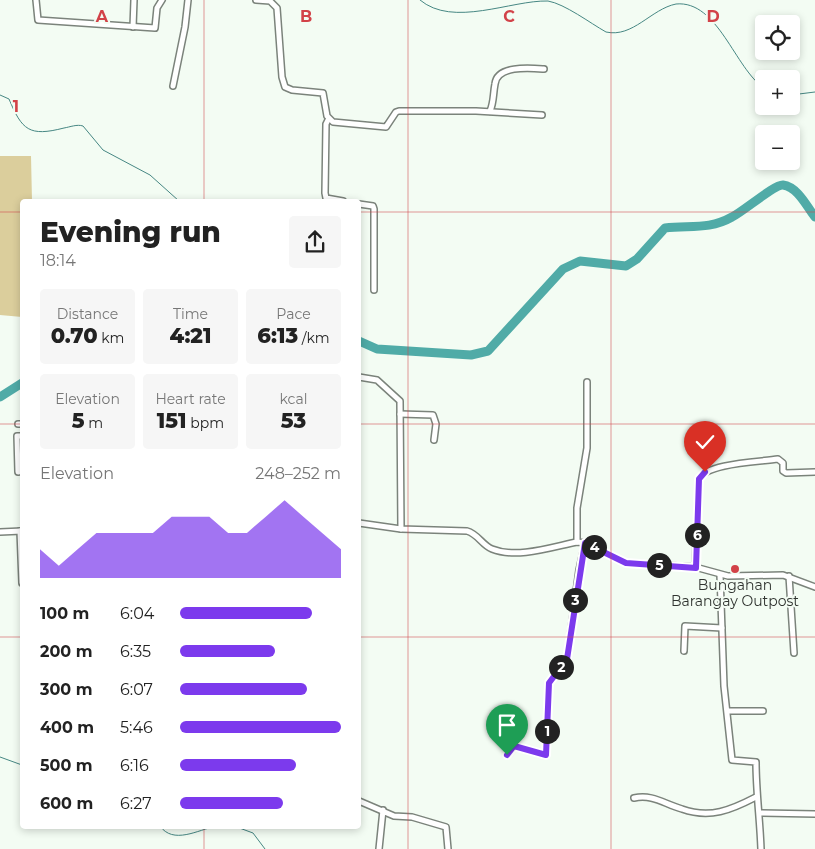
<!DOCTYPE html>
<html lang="en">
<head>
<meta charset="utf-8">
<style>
	:root { --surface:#fff; --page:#f6f6f6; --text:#222; --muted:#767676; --accent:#7c3aed }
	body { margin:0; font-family:Montserrat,sans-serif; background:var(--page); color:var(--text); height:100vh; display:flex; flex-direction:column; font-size:19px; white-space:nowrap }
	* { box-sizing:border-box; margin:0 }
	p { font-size:16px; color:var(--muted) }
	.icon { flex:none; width:28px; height:28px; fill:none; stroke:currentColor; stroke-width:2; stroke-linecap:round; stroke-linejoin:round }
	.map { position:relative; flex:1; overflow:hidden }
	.panel { position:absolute; left:20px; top:199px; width:341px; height:630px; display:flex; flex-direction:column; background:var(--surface); border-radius:5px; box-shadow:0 2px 8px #0003 }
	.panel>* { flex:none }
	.tools { position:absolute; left:755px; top:15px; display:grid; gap:10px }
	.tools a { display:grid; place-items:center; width:45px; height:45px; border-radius:5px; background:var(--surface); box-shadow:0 2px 8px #0003; font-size:25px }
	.pin { position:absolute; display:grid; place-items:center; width:42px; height:42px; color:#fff; margin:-51px -21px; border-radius:50% 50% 50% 0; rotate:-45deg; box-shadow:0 0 5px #0007 }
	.pin .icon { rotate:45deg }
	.km { position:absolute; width:25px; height:25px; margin:-12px; border-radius:50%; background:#222; color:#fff; font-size:14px; line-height:25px; text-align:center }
	.round { display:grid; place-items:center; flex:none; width:52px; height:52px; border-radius:5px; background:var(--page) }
	.headline { display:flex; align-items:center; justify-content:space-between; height:85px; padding:0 20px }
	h1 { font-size:28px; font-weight:800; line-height:38px }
	.figures { display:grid; grid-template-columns:repeat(3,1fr); gap:8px; height:85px; padding:5px 20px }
	.figures div { display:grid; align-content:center; border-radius:5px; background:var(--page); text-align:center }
	.figures b { font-size:21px; font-weight:800 }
	.figures small { font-size:14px; font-weight:400 }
	.figures p { font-size:14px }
	.chart { height:140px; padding:10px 20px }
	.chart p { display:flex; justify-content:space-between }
	.chart svg { width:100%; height:90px; margin-top:5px; fill:var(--accent); opacity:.7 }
	ul { padding:0 20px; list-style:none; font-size:16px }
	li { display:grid; grid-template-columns:80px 60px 1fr; align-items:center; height:38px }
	li i { height:12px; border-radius:6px; background:var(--accent) }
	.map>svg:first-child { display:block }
	.green { fill:#dbce9c }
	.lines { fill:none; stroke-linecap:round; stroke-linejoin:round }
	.stream { stroke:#468783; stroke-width:1 }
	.river { stroke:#50aba7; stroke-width:9 }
	.minor-casing { stroke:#7b837b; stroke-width:8 }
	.minor { stroke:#fff; stroke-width:5 }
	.route-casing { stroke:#fff; stroke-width:10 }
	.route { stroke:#7c3aed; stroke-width:6 }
	.grid { fill:none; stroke:#d24248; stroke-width:1; stroke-opacity:0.55 }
	.poi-dot { fill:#d24248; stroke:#f3fcf3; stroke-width:2 }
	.labels { text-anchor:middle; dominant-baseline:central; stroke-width:4; stroke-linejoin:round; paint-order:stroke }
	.poi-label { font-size:14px; fill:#303430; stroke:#f3fcf3 }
	.grid-label { font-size:16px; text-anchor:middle; font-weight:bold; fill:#d24248; stroke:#f3fcf3; stroke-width:4; stroke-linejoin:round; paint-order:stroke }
</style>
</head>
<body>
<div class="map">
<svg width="815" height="849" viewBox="0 0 815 849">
	<rect width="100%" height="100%" fill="#f3fcf3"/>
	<path class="green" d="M0 156H31L32 201H22V317L0 315Z"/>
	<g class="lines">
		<g class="stream">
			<path d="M420 0C453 28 511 0 548 1 565 4 590 23 606 32 633 38 651 9 676 4 718 0 735 69 764 88"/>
			<path d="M0 95 9 99C22 130 29 137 64 128 70 127 77 124 83 126L103 150 150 175 179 201"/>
			<path d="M791 95 815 92"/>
			<path d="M0 757 22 765"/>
			<path d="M160 826C173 845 198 830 216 826"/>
			<path d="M234 826 253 833 265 849"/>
		</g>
		<g class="river">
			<path d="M359 341 377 349 471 355 488 351 563 269 580 261 626 266 637 259 665 228C690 225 709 230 732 217 744 211 775 184 783 185 798 187 807 207 815 217"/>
			<path d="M0 397 22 383"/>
		</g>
		<defs>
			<g id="minor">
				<path d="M36 0 38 20 155 28 157 8 162 0"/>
				<path d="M256 0 270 1 277 8 282 77 285 87 292 90 323 93 327 116 333 122 386 127 396 112 399 111H476L542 115"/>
				<path d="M133 27 134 0"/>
				<path d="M173 86 185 27 188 0"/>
				<path d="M490 111C494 102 493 94 495 84 497 65 530 68 544 69"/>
				<path d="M328 120 326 124 325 193 326 198 343 201"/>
				<path d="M359 204 373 206 374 209V290"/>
				<path d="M359 377 377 380 400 401 401 529"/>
				<path d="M400 414 433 415 436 424 434 440"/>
				<path d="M18 424H22"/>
				<path d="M22 436H17L18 472 22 471"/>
				<path d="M359 523 401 529 467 531C478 534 482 545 492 549 517 559 552 547 577 542L585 543 626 563 695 567 728 576 783 575 815 587"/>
				<path d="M20 531 22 583"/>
				<path d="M0 532 22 531"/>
				<path d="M577 542V508L587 448V382"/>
				<path d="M695 567 699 479C707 463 760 462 778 459L783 463V471L786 473 815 472"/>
				<path d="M720 575 724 686 732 760 756 762C756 791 760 820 761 849"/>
				<path d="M789 576 794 653"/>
				<path d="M684 651 685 626 722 628"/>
				<path d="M728 711H763"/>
				<path d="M507 755 514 746 546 755 549 683 567 659 579 570 585 543"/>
				<path d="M634 798C653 794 664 804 682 809 710 819 731 810 756 797"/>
				<path d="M359 801 394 816 412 817 446 827 448 849"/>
				<path d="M760 813 815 814"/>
				<path d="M379 849 383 810"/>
			</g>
		</defs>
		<use href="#minor" class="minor-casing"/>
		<use href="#minor" class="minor"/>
	</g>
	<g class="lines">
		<defs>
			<path id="route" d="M507 755 514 746 546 755 549 683 567 659 585 543 626 563 696 568 699 479 705 472"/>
		</defs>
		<use href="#route" class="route-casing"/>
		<use href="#route" class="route"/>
	</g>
	<path class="grid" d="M204 0V201M408 0V849M611 0V849M0 212H22M359 212H815M0 424H22M359 424H815M0 637H22M359 637H815M204 826V849"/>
	<circle class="poi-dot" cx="735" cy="569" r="5"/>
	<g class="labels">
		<g class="poi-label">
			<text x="735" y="585">Bungahan<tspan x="735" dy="16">Barangay Outpost</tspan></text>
		</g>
	</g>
	<g class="grid-label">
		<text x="102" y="22">A</text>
		<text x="306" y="22">B</text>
		<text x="509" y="22">C</text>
		<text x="713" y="22">D</text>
		<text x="16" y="112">1</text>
	</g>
</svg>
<div class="tools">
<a><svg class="icon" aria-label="locate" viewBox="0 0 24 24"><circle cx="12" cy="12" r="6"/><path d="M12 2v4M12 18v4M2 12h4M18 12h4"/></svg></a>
<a>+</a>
<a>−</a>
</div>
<div class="pin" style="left:507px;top:755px;background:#1e9e55"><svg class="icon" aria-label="arrive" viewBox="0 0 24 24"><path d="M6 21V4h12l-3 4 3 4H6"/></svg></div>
<div class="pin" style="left:705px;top:472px;background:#d93025"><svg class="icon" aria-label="check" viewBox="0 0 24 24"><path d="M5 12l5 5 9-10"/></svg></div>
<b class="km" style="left:547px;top:731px">1</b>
<b class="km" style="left:561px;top:667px">2</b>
<b class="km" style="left:575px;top:600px">3</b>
<b class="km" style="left:594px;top:547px">4</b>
<b class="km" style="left:659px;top:565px">5</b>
<b class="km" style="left:697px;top:535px">6</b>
<section class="panel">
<div class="headline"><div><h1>Evening run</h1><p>18:14</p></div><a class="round"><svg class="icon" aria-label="share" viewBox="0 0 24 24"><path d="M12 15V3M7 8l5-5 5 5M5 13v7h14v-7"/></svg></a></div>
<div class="figures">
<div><p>Distance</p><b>0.70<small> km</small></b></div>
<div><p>Time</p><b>4:21</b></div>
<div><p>Pace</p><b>6:13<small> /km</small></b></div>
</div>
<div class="figures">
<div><p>Elevation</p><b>5<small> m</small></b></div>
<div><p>Heart rate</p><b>151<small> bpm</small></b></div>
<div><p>kcal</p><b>53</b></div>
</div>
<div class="chart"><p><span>Elevation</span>248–252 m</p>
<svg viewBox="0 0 160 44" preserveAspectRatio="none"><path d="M0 44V30L10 38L20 30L30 22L40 22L50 22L60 22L70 14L80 14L90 14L100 22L110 22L120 14L130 6L140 14L150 22L160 30V44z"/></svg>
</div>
<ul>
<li><b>100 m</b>6:04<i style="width:82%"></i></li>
<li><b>200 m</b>6:35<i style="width:59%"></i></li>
<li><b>300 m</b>6:07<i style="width:79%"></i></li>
<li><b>400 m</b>5:46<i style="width:100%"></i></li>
<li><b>500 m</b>6:16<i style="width:72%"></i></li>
<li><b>600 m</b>6:27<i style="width:64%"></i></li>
</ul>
</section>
</div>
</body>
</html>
